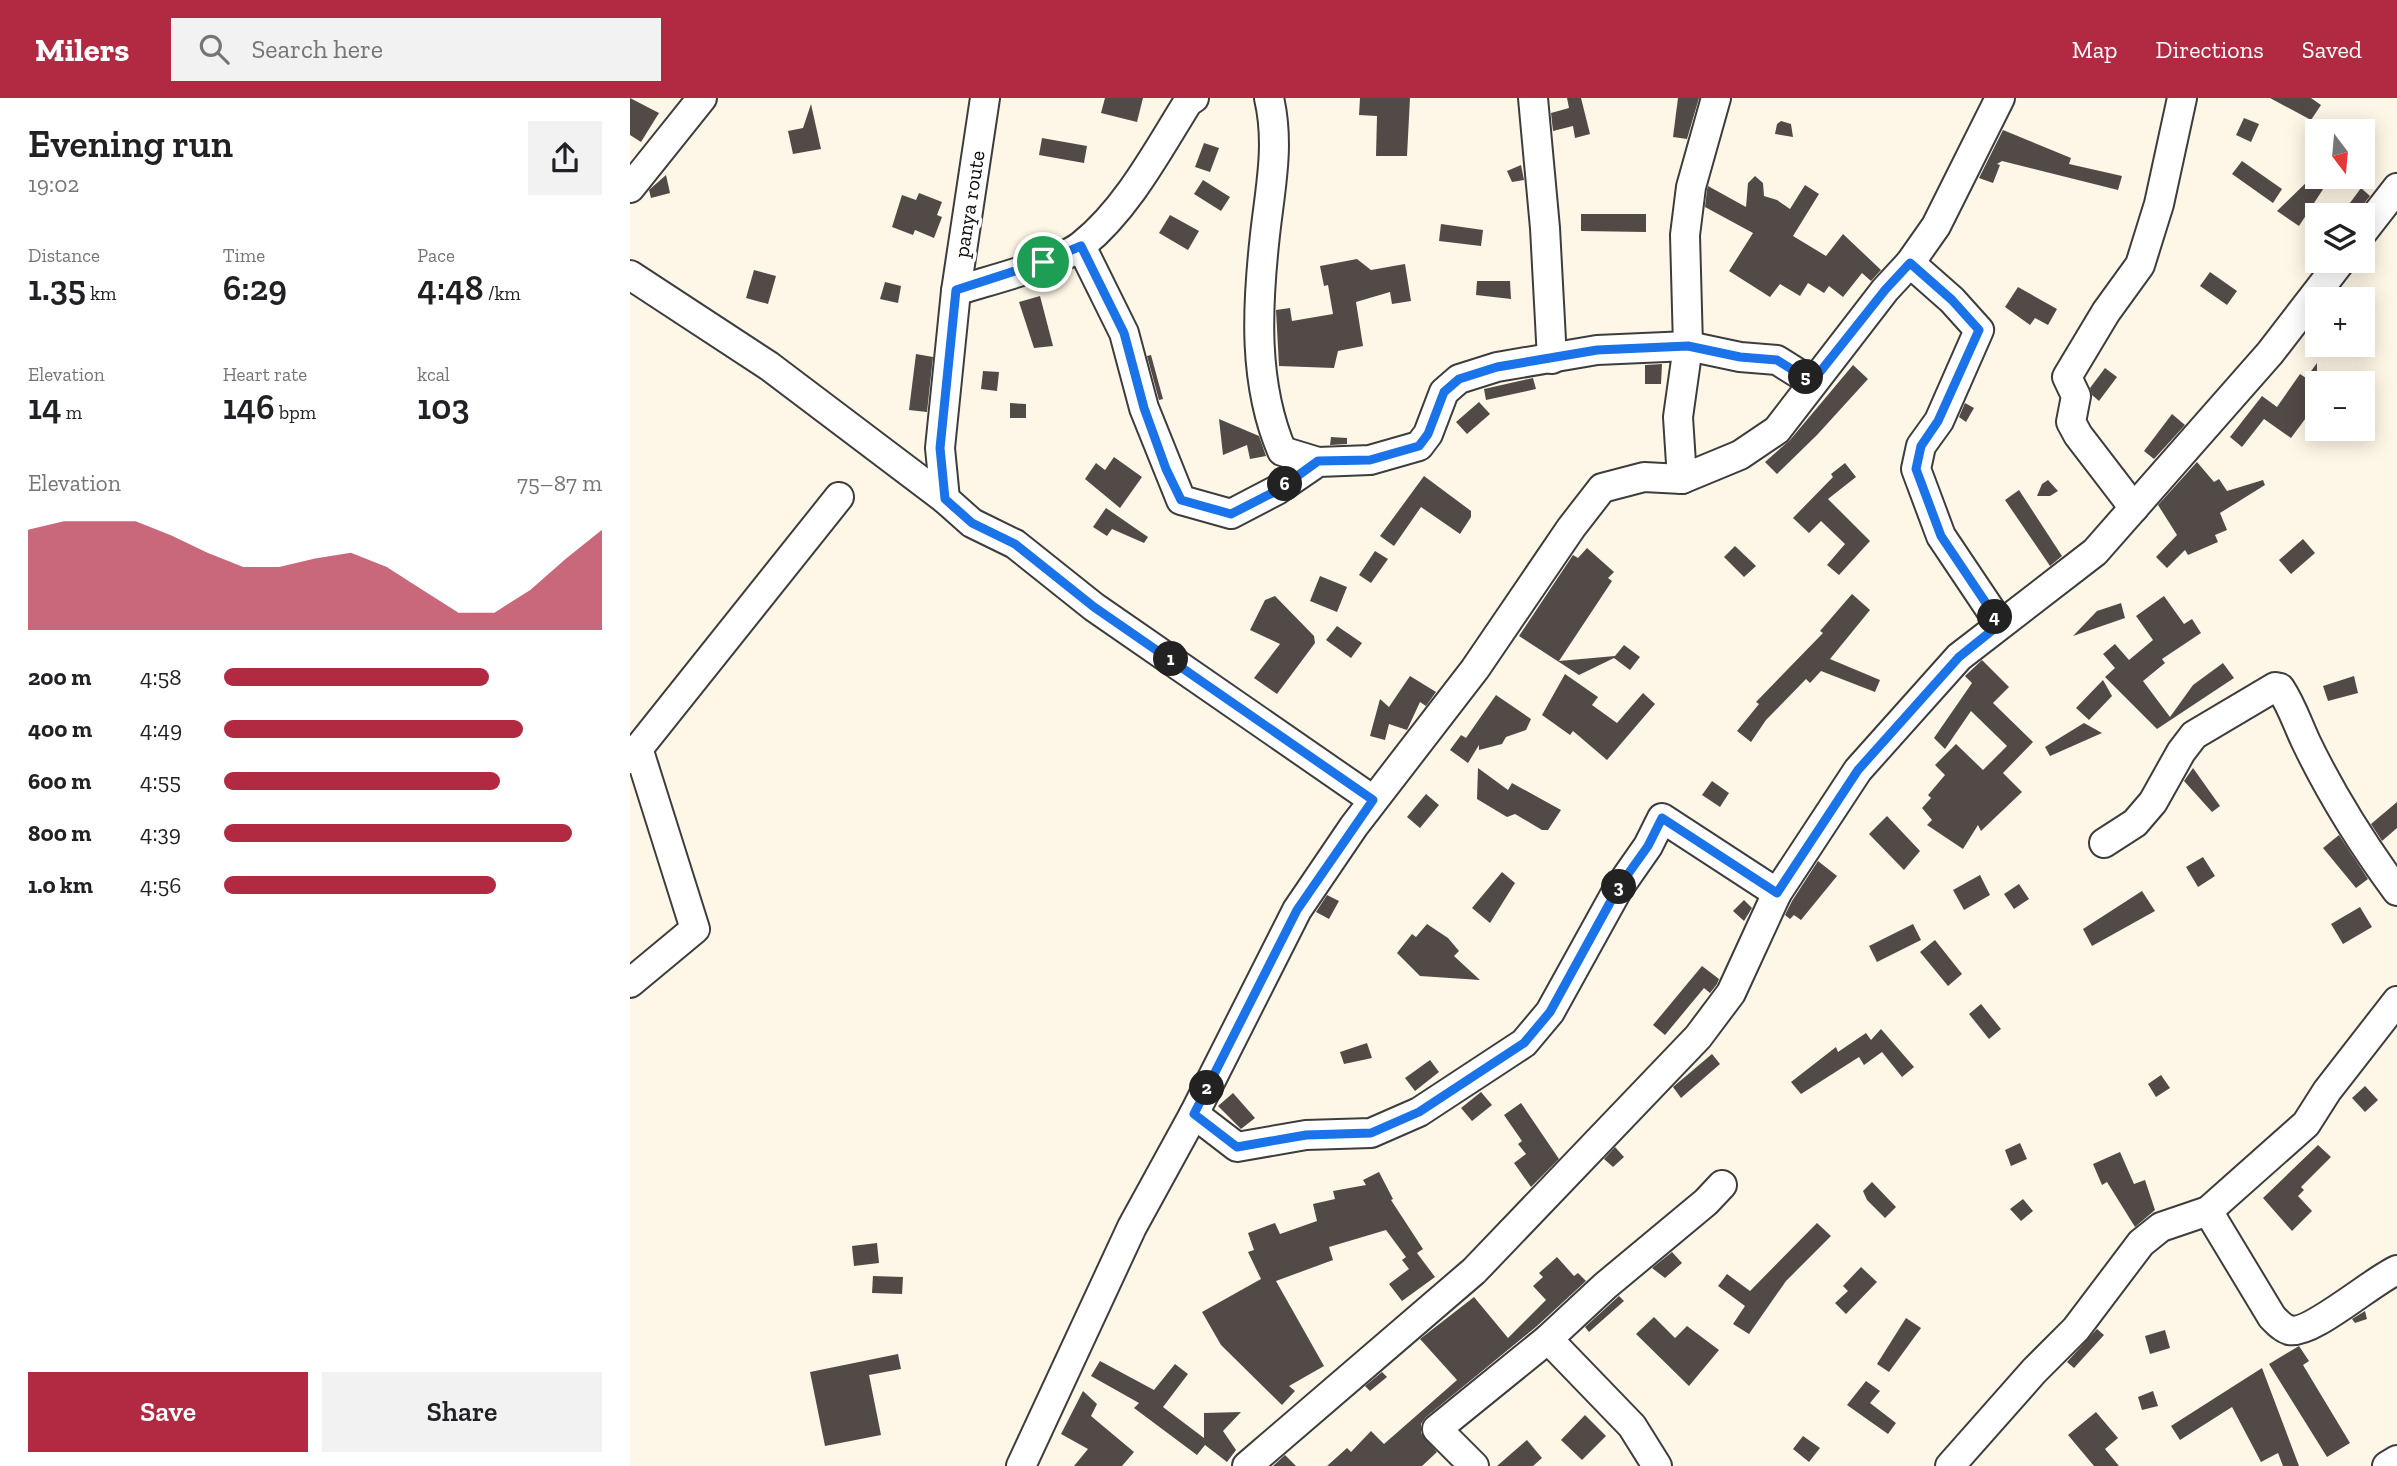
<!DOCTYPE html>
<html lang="en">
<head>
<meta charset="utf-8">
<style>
	:root { --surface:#fff; --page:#f2f2f2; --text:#202124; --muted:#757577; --accent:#b22942 }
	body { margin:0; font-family:"Zilla Slab",serif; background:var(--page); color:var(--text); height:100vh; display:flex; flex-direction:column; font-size:26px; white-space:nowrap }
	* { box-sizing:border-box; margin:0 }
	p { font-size:23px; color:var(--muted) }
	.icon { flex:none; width:38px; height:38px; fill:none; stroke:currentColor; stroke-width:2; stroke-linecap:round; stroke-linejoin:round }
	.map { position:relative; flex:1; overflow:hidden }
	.sheet { display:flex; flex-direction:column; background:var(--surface); width:630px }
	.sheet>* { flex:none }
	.needle { width:46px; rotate:164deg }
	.buttons { position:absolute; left:1675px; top:21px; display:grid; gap:14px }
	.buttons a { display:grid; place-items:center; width:70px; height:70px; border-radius:0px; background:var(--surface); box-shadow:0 4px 18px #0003; font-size:35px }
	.pin { position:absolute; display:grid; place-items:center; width:60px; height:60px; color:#fff; margin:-30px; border:4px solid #fff; border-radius:50%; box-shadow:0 2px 7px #0007 }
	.km { position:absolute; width:35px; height:35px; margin:-18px; border-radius:50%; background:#222; color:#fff; font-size:19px; line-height:35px; text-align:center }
	.round { display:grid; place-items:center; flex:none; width:74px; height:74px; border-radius:0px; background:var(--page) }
	.headline { display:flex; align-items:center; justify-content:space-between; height:119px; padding:0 28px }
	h1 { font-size:38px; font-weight:600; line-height:52px }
	.metrics { display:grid; grid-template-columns:repeat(3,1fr); gap:10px; height:119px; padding:7px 28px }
	.metrics div { display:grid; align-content:center }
	.metrics b { font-size:35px; font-weight:600 }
	.metrics small { font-size:19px; font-weight:400 }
	.metrics p { font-size:19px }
	.chart { height:196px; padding:14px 28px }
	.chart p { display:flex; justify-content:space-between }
	.chart svg { width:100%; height:126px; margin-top:7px; fill:var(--accent); opacity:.7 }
	.primary-button { display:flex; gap:14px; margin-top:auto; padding:14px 28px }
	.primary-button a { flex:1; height:80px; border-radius:0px; background:var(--accent); color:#fff; font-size:28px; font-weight:600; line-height:80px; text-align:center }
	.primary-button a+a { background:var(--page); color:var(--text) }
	ul { padding:0 28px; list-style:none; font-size:23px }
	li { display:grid; grid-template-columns:112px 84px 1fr; align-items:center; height:52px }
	li i { height:18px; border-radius:9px; background:var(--accent) }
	header { display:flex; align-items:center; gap:42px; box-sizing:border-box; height:98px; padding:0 35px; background:var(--accent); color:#fff }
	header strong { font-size:33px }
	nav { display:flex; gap:38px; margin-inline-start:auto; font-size:24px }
	.search { width:490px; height:63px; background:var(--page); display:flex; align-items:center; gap:18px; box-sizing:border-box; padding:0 24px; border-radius:0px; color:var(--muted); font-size:26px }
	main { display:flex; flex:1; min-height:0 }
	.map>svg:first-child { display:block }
	.building { fill:#524a47 }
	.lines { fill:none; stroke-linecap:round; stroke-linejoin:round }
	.minor-casing { stroke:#3d3d3d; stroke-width:32 }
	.minor { stroke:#fff; stroke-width:28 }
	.route-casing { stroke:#fff; stroke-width:14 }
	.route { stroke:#1a73e8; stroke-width:9 }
	.labels { text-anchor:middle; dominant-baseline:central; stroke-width:7; stroke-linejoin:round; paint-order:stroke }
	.street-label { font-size:21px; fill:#0a0a0a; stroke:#fff }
</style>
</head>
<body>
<header>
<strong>Milers</strong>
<div class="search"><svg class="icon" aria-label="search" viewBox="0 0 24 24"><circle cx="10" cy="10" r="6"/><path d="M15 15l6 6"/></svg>Search here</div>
<nav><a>Map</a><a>Directions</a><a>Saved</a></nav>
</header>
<main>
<section class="sheet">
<div class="headline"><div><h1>Evening run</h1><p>19:02</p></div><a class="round"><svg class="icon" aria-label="share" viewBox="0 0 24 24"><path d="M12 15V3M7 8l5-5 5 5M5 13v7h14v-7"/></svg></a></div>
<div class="metrics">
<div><p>Distance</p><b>1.35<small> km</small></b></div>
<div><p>Time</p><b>6:29</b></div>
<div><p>Pace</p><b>4:48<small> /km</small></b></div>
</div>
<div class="metrics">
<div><p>Elevation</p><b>14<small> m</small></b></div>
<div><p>Heart rate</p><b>146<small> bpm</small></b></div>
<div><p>kcal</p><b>103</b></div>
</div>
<div class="chart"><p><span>Elevation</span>75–87 m</p>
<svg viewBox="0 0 160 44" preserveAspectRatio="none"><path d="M0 44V9L10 6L20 6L30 6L40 11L50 17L60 22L70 22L80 19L90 17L100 22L110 30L120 38L130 38L140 30L150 19L160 9V44z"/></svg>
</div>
<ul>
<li><b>200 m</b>4:58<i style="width:70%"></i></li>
<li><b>400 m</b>4:49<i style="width:79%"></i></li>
<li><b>600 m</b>4:55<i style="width:73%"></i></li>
<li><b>800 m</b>4:39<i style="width:92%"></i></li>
<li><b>1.0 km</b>4:56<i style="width:72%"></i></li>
</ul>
<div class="primary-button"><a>Save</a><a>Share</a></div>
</section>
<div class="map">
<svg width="1767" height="1368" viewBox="0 0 1767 1368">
	<rect width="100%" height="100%" fill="#fef7e7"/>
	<g class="building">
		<path d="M0 0 29 15 11 44 0 37Z"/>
		<path d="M475 0H513L507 24 471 15Z"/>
		<path d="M730 0H780L777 58H746L747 18 729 17Z"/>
		<path d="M937 0H951L960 36 945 40 943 28 923 33 921 15 939 10Z"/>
		<path d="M1048 0H1069L1057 41 1043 39Z"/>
		<path d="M1640 0H1681L1691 7 1681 22Z"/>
		<path d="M181 6 191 51 163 56 158 33 173 30Z"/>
		<path d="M1614 20 1629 26 1621 44 1606 37Z"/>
		<path d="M1151 23 1161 26 1163 39 1145 36 1147 26Z"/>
		<path d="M1373 32 1441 60 1439 66 1492 78 1488 92 1372 63 1367 66 1370 67 1363 85 1349 80Z"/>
		<path d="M412 40 457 48 454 65 409 57Z"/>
		<path d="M574 45 589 50 580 74 565 69Z"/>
		<path d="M1612 63 1652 91 1643 105 1602 76Z"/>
		<path d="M891 67 894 82 882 84 877 73Z"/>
		<path d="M36 77 40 95 21 100 19 92Z"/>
		<path d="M1125 78 1133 85 1134 98 1147 102 1160 111 1175 87 1189 96 1163 138 1196 158 1213 136 1251 172 1241 183 1232 175 1213 199 1199 188 1194 195 1178 185 1170 198 1150 186 1140 199 1099 173 1123 135 1075 109 1077 92 1078 88 1116 109 1118 85Z"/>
		<path d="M1682 79H1701L1669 128 1647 113Z"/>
		<path d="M573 82 600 99 591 113 564 96Z"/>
		<path d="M1731 90 1740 98 1725 117H1711Z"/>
		<path d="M289 95 312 104 307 117 312 119 304 140 285 132 283 137 262 129 272 97 286 102Z"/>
		<path d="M951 116H1016V134L951 133Z"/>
		<path d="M540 117 569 133 558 152 529 135Z"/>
		<path d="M811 126 853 132 851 148 809 143Z"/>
		<path d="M727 161 741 172 775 166 781 203 762 206 760 194 726 204 733 248 708 253 704 270 649 268 646 212 660 210 662 223 703 216 698 187 694 188 690 168Z"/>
		<path d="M124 172 146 178 138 206 116 200Z"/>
		<path d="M1580 174 1607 193 1597 207 1570 188Z"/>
		<path d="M847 183H880L881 201 846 197Z"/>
		<path d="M255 184 271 188 268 205 250 201Z"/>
		<path d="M1388 189 1427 211 1418 227 1405 220 1400 227 1375 209Z"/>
		<path d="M410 198 423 248 404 250 389 204Z"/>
		<path d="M286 256 303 259 297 314 279 312Z"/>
		<path d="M521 257 533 301 529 302 517 258Z"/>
		<path d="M1687 265V305L1661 340 1634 321 1612 349 1600 339 1632 298 1647 309 1670 276 1676 280Z"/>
		<path d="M1032 266 1031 286H1015V267Z"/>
		<path d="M1223 267 1238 281 1187 337 1147 376 1135 364 1160 342Z"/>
		<path d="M1475 270 1487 279 1469 303 1462 297 1460 290Z"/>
		<path d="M353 273 369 274 367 293 351 291Z"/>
		<path d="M903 280 906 291 856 302 854 291Z"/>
		<path d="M849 304 860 316 837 336 826 324Z"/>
		<path d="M380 305 396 306V320H380Z"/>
		<path d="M1335 305 1344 310 1336 324 1329 319Z"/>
		<path d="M1542 316 1555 327 1524 361 1514 353Z"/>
		<path d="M589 321 629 338 636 358 620 361 617 347 593 357Z"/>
		<path d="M701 339 717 340V346L700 347Z"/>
		<path d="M484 359 512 379 490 410 455 381 466 365 475 372Z"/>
		<path d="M1567 364 1584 384 1589 381 1597 393 1633 382 1635 387 1590 415 1597 432 1585 437 1588 444 1558 457 1555 452 1537 470 1526 459 1547 437 1528 407Z"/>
		<path d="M1215 365 1226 379 1198 401 1240 443 1209 477 1197 467 1215 446 1191 423 1179 435 1163 420 1203 379 1201 376Z"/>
		<path d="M794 378 841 413V419L830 436 791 409 764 448 750 438Z"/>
		<path d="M1418 382 1428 393 1420 398H1407L1412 386Z"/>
		<path d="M1389 392 1432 458 1420 468 1375 402Z"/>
		<path d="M476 410 518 439 514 445 482 431 477 438 463 429Z"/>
		<path d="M1673 441 1685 455 1661 476 1649 462Z"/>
		<path d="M1105 448 1126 468 1114 479 1094 459Z"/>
		<path d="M957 450 984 474 978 480 982 483 929 563 985 558 994 547 1010 559 1000 572 984 560 949 577 889 538 943 457 948 460Z"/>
		<path d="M745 453 758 461 741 485 729 477Z"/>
		<path d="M690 478 717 489 707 514 680 503Z"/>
		<path d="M1222 496 1240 512 1200 561 1250 582 1245 594 1191 573 1180 585 1176 581 1136 622 1121 644 1107 633 1129 606 1126 604 1193 535 1190 533Z"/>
		<path d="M645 498 684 538 685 545 647 596 624 580 650 546 620 532 635 502Z"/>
		<path d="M1534 498 1554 526 1562 521 1571 535 1532 561 1535 565 1513 583 1540 619 1563 587 1593 565 1604 580 1527 631 1475 579 1485 570 1473 556 1485 546 1499 562 1523 542 1506 518Z"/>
		<path d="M1491 505 1495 520 1443 538 1467 513Z"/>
		<path d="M707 528 732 545 721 560 696 542Z"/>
		<path d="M1352 562 1379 589 1363 605 1403 644 1373 675 1392 694 1351 733 1348 727 1333 751 1297 727 1302 722 1292 710 1301 700 1298 697 1315 677 1305 667 1326 646 1353 672 1377 648 1341 613 1315 651 1304 640 1342 585 1335 578Z"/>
		<path d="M935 576 968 599 962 607 987 625 1013 595 1025 606 977 662 943 633 940 637 912 617Z"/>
		<path d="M780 578 806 594 796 608 790 604 777 632 759 626 755 642 740 638 750 601 759 609Z"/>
		<path d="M1724 578 1728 595 1698 603 1693 588Z"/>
		<path d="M1473 582 1482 598 1459 622 1446 610Z"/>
		<path d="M866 597 901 621 896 632 876 639 872 646 849 652V647L838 665 820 652 831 637 836 640Z"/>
		<path d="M1454 625 1472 635 1420 658 1415 649Z"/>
		<path d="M848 670 878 692 882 685 931 712 918 732H912L885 716 877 719 847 701Z"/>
		<path d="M1563 670 1590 708 1582 714 1554 683Z"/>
		<path d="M1082 683 1099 695 1090 709 1072 697Z"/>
		<path d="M796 696 809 707 790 730 777 719Z"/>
		<path d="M1767 704V730L1752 743 1741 726Z"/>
		<path d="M1257 718 1290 753 1274 772 1239 736Z"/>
		<path d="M1709 737 1738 781 1726 790 1693 750Z"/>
		<path d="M1573 759 1585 778 1568 789 1556 769Z"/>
		<path d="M1188 763 1207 778 1171 822 1164 817 1160 821 1155 817 1162 803Z"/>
		<path d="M872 774 885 785 860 825 842 810Z"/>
		<path d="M1350 777 1360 797 1334 812 1323 792Z"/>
		<path d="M1389 786 1399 801 1384 811 1374 796Z"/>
		<path d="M1512 793 1525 813 1462 848 1453 831Z"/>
		<path d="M697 797 709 803 699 821 686 814Z"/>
		<path d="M1114 802 1122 810 1114 823 1103 813Z"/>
		<path d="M1730 809 1742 829 1713 846 1701 826Z"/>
		<path d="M797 826 818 840 829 853 824 858 850 882 790 878 767 855 782 836 786 839Z"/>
		<path d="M1283 826 1291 842 1247 864 1239 848Z"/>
		<path d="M1305 842 1332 876 1318 888 1290 854Z"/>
		<path d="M1072 868 1089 881 1087 886 1080 895 1074 890 1035 937 1023 927Z"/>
		<path d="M1351 906 1371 931 1359 941 1339 916Z"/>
		<path d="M1251 931 1284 969 1272 979 1252 954 1234 967 1229 959 1171 996 1161 984 1206 949 1208 954 1236 935 1241 942Z"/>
		<path d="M737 945 742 960 714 966 710 954Z"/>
		<path d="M1082 956 1090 966 1051 1000 1043 989Z"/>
		<path d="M800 962 809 974 785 993 775 980Z"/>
		<path d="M1531 977 1540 990 1526 999 1518 986Z"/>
		<path d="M1735 988 1748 1002 1735 1014 1722 1000Z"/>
		<path d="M851 994 862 1007 842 1023 831 1010Z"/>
		<path d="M603 995 625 1020 611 1031 588 1008Z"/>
		<path d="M891 1005 929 1061 901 1089 884 1065 896 1056 888 1046 892 1043 874 1017Z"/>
		<path d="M1390 1045 1397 1061 1381 1068 1375 1052Z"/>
		<path d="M1688 1047 1701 1059 1671 1089 1674 1092 1668 1098 1682 1113 1662 1133 1633 1100Z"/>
		<path d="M985 1049 994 1059 983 1069 974 1061Z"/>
		<path d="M1490 1054 1504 1086 1515 1082 1525 1112 1505 1129 1477 1084 1472 1087 1463 1066Z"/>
		<path d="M749 1074 763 1101 761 1102 793 1151 787 1155 805 1179 772 1203 759 1186 779 1171 772 1162 776 1159 756 1132 699 1149 703 1162 646 1183 694 1268 659 1288 665 1293 652 1307 591 1247 572 1214 631 1181 618 1154 624 1152 618 1135 645 1125 650 1136 687 1123 683 1106 705 1101 703 1093 736 1087 733 1082Z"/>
		<path d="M1242 1084 1266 1109 1255 1120 1237 1102 1233 1093Z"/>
		<path d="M1393 1101 1403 1113 1391 1123 1380 1111Z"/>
		<path d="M1187 1125 1201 1138 1156 1183 1119 1236 1103 1226 1115 1208 1088 1188 1097 1176 1120 1193Z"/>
		<path d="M247 1145 249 1165 224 1168 222 1148Z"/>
		<path d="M1042 1154 1052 1165 1035 1180 1022 1170Z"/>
		<path d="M927 1159 944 1178 948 1175 956 1183 907 1228 796 1319 791 1326V1335L807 1354 792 1368H697L717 1350 721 1354 741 1333 754 1346 827 1282 790 1241 844 1199 878 1240 916 1202 903 1188 913 1179 909 1175Z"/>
		<path d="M1231 1169 1247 1184 1216 1216 1205 1205 1218 1193 1213 1188Z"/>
		<path d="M243 1178 273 1179 272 1196 242 1195Z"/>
		<path d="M989 1198 994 1203 959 1234 955 1229Z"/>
		<path d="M1735 1213 1737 1221 1725 1225 1722 1221Z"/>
		<path d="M1024 1219 1045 1240 1057 1228 1089 1252 1059 1288 1006 1236Z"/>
		<path d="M1276 1220 1291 1230 1259 1274 1247 1266Z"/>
		<path d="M1467 1231 1474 1237 1444 1270 1437 1264Z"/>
		<path d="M1535 1232 1540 1250 1520 1256 1515 1238Z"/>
		<path d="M1669 1248 1679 1263 1673 1267 1720 1345 1697 1359 1639 1266Z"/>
		<path d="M268 1256 271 1271 239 1277 251 1337 195 1348 180 1274Z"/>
		<path d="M470 1263 524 1292 545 1266 558 1276 533 1309 574 1340V1315L611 1314 593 1333 606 1352 597 1364 575 1347 567 1357 504 1310 509 1305 461 1278Z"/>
		<path d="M1632 1270 1669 1368H1653L1648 1355 1631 1364 1602 1309 1550 1342 1541 1328Z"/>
		<path d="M752 1274 757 1279 740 1293 735 1288Z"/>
		<path d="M1236 1283 1250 1293 1240 1305 1266 1325 1258 1336 1217 1307Z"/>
		<path d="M453 1293 467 1306 461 1318 504 1354 492 1368H444L458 1351 431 1336Z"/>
		<path d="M1523 1293 1528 1308 1512 1312 1508 1299Z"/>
		<path d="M1466 1314 1488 1340 1475 1351 1489 1368H1464L1438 1337Z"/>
		<path d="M955 1317 976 1338 952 1362 931 1342Z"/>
		<path d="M1173 1338 1190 1350 1179 1364 1163 1351Z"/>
		<path d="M897 1342 912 1360 903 1368H867Z"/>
		<path d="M655 1357 666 1368H643Z"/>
	</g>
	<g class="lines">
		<defs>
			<g id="minor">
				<path d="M355 0 326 193 310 350 315 401 342 425 385 446 464 509 743 702"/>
				<path d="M639 0C650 47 640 91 635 137 627 209 623 285 652 353L688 364"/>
				<path d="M903 0 915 130 922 261"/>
				<path d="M0 90 72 0"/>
				<path d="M1732 135 1767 90"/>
				<path d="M451 148 494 235 514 310 551 402 601 416 647 392 688 364 740 362 789 348 798 336 814 294 829 281 867 269 967 252 1058 248 1110 259 1147 262 1182 284"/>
				<path d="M1280 165 1322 202 1349 232 1309 323 1291 348 1286 371 1311 438 1370 526"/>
				<path d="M0 177 139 268 315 401"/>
				<path d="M326 193C356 183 430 165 452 147 497 111 528 52 558 4L564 0"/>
				<path d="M1052 381 1048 319 1058 248 1055 137 1061 89 1086 0"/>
				<path d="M1504 410 1448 337 1441 324 1446 298 1437 279 1476 214 1510 167 1529 106 1552 0"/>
				<path d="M0 661 209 399"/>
				<path d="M1474 745 1505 725 1523 704 1551 654 1564 637 1645 589 1650 590C1662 608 1667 625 1676 644 1701 696 1733 747 1767 793"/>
				<path d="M0 885 65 831 8 650"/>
				<path d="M564 1016 607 1049 676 1037 741 1035 789 1014 894 945 920 914 988 791 1018 748 1032 720 1147 795"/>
				<path d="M1578 1113 1642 1219C1647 1224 1652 1230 1659 1232 1680 1238 1742 1183 1767 1172"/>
				<path d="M918 1241 1002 1328 1027 1368"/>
				<path d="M391 1368 502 1129 564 1016 667 812 724 728 845 571 941 430 972 390 1014 379 1052 381 1110 357 1147 332 1255 192 1280 165 1306 128 1370 0"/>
				<path d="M617 1368 844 1173 1068 939 1101 895 1147 795 1228 672 1329 559 1465 454 1640 255 1711 163"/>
				<path d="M844 1368 807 1331 918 1241 975 1188 1076 1104 1092 1087"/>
				<path d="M1320 1368 1404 1273 1446 1231 1511 1145 1531 1129 1578 1113 1676 1026 1697 993 1767 903"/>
				<path d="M1757 1368 1767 1362"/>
			</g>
		</defs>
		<use href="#minor" class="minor-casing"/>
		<use href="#minor" class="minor"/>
	</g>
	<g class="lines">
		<defs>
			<path id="route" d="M451 148 494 235 514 310 536 371 551 402 601 416 648 392 688 363 740 362 789 348 798 336 814 294 829 281 867 269 967 252 1058 248 1110 259 1147 262 1182 284 1255 192 1280 165 1322 202 1349 232 1308 323 1291 348 1286 371 1311 438 1370 526 1329 559 1228 672 1147 795 1032 720 1018 748 988 790 920 914 894 945 789 1014 741 1035 676 1037 607 1049 564 1016 667 812 743 702 464 509 385 446 342 425 315 401 310 350 326 192 413 164Z"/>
		</defs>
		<use href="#route" class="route-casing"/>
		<use href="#route" class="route"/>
	</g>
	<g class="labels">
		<g class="street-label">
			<text transform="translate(339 106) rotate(-81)">panya route</text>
		</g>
	</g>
</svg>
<div class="buttons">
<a><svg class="needle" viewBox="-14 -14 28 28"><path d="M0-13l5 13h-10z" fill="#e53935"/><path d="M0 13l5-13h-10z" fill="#757577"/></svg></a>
<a><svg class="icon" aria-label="layers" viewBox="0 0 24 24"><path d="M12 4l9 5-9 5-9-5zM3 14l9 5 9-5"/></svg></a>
<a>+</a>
<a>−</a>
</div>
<div class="pin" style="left:413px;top:164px;background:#1e9e55"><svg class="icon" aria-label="arrive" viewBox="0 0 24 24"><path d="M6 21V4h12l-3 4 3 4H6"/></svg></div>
<b class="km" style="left:541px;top:561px">1</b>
<b class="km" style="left:577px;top:990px">2</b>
<b class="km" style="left:989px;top:789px">3</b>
<b class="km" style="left:1365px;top:519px">4</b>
<b class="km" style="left:1176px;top:279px">5</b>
<b class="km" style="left:655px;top:386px">6</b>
</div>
</main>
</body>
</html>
